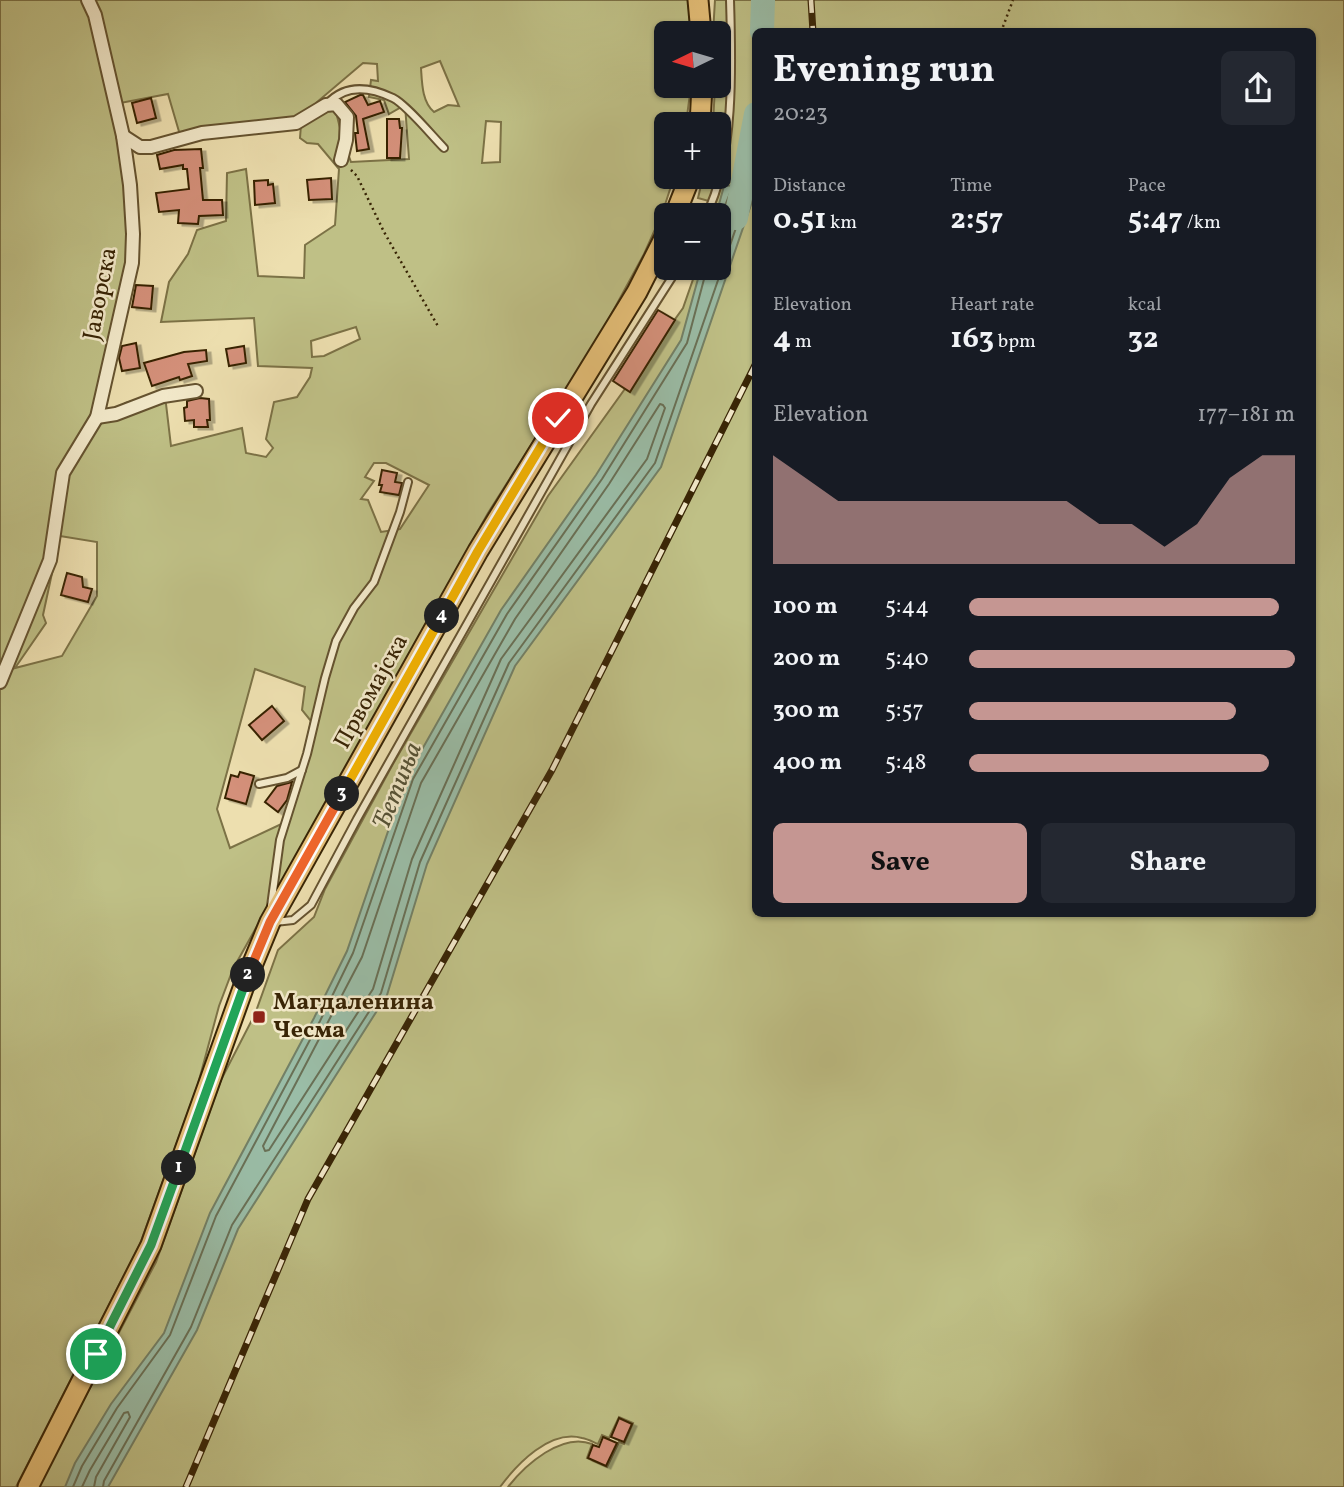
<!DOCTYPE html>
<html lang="en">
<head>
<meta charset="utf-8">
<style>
	:root { --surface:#171b24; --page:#242831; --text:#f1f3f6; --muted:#9ea1a6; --accent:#c59692 }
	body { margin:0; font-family:Vollkorn,serif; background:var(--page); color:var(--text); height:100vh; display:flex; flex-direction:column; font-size:26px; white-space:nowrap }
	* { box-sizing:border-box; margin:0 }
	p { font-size:23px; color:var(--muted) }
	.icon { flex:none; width:38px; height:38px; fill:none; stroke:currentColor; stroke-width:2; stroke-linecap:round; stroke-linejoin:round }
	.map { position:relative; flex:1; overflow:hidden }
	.drawer { position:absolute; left:752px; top:28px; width:564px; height:889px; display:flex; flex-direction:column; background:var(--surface); border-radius:10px; box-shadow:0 2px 5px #0004 }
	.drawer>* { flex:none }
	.needle { width:46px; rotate:265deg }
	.buttons { position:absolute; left:654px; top:21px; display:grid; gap:14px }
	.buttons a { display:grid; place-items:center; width:77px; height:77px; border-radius:10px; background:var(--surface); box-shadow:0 2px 5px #0004; font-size:35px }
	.pin { position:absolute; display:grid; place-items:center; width:60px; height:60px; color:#fff; margin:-30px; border:4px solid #fff; border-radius:50%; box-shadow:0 2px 7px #0007 }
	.km { position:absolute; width:35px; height:35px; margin:-18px; border-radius:50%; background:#222; color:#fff; font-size:19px; line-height:35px; text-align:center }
	.round { display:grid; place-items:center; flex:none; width:74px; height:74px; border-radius:10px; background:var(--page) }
	.headline { display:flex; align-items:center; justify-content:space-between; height:119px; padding:0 21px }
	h1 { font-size:38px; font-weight:700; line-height:52px }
	.figures { display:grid; grid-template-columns:repeat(3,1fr); gap:10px; height:119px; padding:7px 21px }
	.figures div { display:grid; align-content:center }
	.figures b { font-size:30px; font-weight:700 }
	.figures small { font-size:19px; font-weight:400 }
	.figures p { font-size:19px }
	.chart { height:196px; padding:14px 21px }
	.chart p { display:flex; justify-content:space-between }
	.chart svg { width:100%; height:126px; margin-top:7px; fill:var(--accent); opacity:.7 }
	.primary-button { display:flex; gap:14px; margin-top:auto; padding:14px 21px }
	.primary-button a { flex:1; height:80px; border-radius:10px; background:var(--accent); color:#111; font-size:28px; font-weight:700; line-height:80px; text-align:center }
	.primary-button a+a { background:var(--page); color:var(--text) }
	ul { padding:0 21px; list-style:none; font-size:23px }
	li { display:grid; grid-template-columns:112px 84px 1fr; align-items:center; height:52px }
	li i { height:18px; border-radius:9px; background:var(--accent) }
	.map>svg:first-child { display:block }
	.green { fill:#bfc086; stroke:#7c7246; stroke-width:2; fill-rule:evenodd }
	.water { fill:#9abda7; stroke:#738066; stroke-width:2 }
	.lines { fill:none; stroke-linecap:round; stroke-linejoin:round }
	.shore { stroke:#697056; stroke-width:2 }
	.river { stroke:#9abda7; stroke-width:24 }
	.building { fill:#d4907a; stroke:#382405; stroke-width:2; filter:url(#shadow) }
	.service-casing { stroke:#655330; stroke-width:10 }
	.minor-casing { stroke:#655330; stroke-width:16 }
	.primary-casing { stroke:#382405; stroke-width:23 }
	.path { stroke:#382405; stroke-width:2.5; stroke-dasharray:2 3.5; stroke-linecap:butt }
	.service { stroke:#f3eacb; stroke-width:6 }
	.minor { stroke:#f3eacb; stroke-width:12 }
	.primary { stroke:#e6c078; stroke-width:19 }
	.rail-casing { stroke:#382405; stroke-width:7 }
	.rail { stroke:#f3eacb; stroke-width:4.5; stroke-dasharray:13; stroke-linecap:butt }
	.split-1-casing { stroke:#fff; stroke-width:14 }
	.split-2-casing { stroke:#fff; stroke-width:14 }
	.split-3-casing { stroke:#fff; stroke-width:14 }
	.split-4-casing { stroke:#fff; stroke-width:14 }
	.split-5-casing { stroke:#fff; stroke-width:14 }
	.split-1 { stroke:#22a559; stroke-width:9 }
	.split-2 { stroke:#22a559; stroke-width:9 }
	.split-3 { stroke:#f0652b; stroke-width:9 }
	.split-4 { stroke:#f5b400; stroke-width:9 }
	.split-5 { stroke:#f5b400; stroke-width:9 }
	.poi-dot { fill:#8f2418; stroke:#f3eacb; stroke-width:2.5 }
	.labels { text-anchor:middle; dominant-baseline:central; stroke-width:5; stroke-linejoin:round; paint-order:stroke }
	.street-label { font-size:24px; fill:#382405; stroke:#f3eacb }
	.poi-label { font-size:24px; font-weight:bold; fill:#382405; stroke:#f3eacb; text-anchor:start }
	.water-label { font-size:26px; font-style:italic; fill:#555236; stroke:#f3eacb }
</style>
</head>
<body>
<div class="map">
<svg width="1344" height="1487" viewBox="0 0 1344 1487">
	<defs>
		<filter id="shadow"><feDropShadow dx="4.5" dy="2.5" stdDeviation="0" flood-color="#0004"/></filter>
	</defs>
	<rect width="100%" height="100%" fill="#eddfaf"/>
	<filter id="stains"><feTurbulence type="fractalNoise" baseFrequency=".00286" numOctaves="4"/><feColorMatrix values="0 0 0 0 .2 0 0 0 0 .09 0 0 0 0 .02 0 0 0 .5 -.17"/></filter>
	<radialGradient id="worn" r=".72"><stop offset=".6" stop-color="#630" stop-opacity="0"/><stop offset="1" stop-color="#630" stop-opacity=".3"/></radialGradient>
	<g class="green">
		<path d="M0 0H688L691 33H667V86H691L686 124H667V177H674L662 214 644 254 594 346 488 513 233 969 219 1006 198 1084 140 1244 16 1487H0ZM440 61 459 106 448 105 434 112C422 102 422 83 421 68ZM363 63 377 64 378 81 371 80 369 97 384 100 389 114 405 105 409 159 351 162 343 140 335 108 317 102ZM168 94 180 135 301 125 300 138 307 143 318 144 339 169 335 225 305 245 304 278 258 276 246 169 227 173 226 221 197 230 188 254 169 282 161 322 254 318 258 366 312 368 310 377 297 397 274 402 266 439 273 448 266 457 246 453 242 428 171 446 166 404 157 394 125 403 118 415 95 426 127 264 128 200 120 103ZM486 121 501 122 500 162 482 163ZM356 327 360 339 324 356 312 357 311 341ZM374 463H386L429 485 400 529 381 532 368 500 361 499 374 481 365 477ZM60 536 97 542V596L62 656 15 668 46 623 43 615ZM255 669 305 687 302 710 311 721 290 820 230 848 217 809Z"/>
		<path d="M715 0H1344V1487H508C525 1465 562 1432 592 1444L587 1458 607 1467 619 1442 624 1444 633 1423 619 1417 609 1438 602 1435 598 1444C593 1442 588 1439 582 1438 550 1429 517 1464 500 1487H38L156 1262 221 1080 255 1014 278 950 314 917 325 889 393 764 548 496 683 308 697 268H719V215H713L714 209 709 201 698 198 703 177H719V124H713L715 86H719V33H713ZM756 32H1312V914H756Z"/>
	</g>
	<path class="water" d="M756 184V190L661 467 515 666 427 864 387 995 238 1229 197 1330 108 1487H65L75 1463 111 1404 164 1333 210 1213 314 1018 347 951 407 776 501 610 596 475 681 340 701 268H719V215H716L724 186Z"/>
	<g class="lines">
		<g class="shore">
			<path d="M660 404 663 405 665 408 647 459 501 659 412 859 373 989 269 1150 265 1151 263 1146 362 957 421 783 515 619 609 484Z"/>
			<path d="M73 1487 82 1466 117 1408 170 1335 216 1216 320 1021 353 953 413 779 507 614 602 479 687 343 707 268"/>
			<path d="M82 1487 90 1470 124 1413 128 1412 130 1417 96 1477 94 1487"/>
			<path d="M103 1487 104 1481 191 1327 232 1225 381 993 420 862 509 663 655 463 747 196 746 192 730 193 719 221"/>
		</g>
		<g class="river">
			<path d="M762 32 763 0"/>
			<path d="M736 218 756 114"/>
		</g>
	</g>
	<g class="building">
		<path d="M360 95H363L368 105 380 101 384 112 363 119 369 149 357 151 355 133H358L356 116 345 102Z"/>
		<path d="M151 98 156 118 137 123 132 103Z"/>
		<path d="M387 119H399L400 128H402L400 158H387Z"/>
		<path d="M201 149 203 168H200L203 200H222L223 215 199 216 198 224 178 223 179 210 159 212 156 193 189 189 187 169H183V165L160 169 157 155 174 150Z"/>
		<path d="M331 178 332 199 309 200 307 180Z"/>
		<path d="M268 180V185L273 184 275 203 255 205 254 181Z"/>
		<path d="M136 285 153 286 151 309 132 307Z"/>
		<path d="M658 310 675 320 630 392 613 381Z"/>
		<path d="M136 343 140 368 122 371 119 358 122 346Z"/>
		<path d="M244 346 246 363 229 366 226 349Z"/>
		<path d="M206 350 207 361 188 364 192 376 180 380 179 377 152 386 144 363 184 352Z"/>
		<path d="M200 398 209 399 210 420H207L208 427H194V420L185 421 184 408 187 407V401Z"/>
		<path d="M382 470 397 473 395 482 402 483 399 495 380 492 382 485H379Z"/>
		<path d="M67 573 82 577 83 587 92 589 88 602 61 595Z"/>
		<path d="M272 706 284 721 262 740 249 725Z"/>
		<path d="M240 772 254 776 246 804 225 798 231 775 238 777Z"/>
		<path d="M292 782 287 800 278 812 265 802 277 786Z"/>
		<path d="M619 1418 632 1424 624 1442 611 1437Z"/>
		<path d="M603 1437 617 1443 606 1466 588 1458 593 1445 599 1447Z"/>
	</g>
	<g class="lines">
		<defs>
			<g id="service">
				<path d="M328 103C346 84 370 87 393 98 407 105 432 136 444 148"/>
				<path d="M706 215C735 159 732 63 730 0"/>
				<path d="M259 784 287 778 302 770"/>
				<path d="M271 906 280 840 307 754 325 678 336 641 354 608 374 582 400 512 408 482"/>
				<path d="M275 922 293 920 311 905 357 819 591 404 678 268"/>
			</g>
			<g id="minor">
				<path d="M123 136 140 147H151L202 133 296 123 326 105 336 104 347 117 346 140 341 160"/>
				<path d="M97 417 116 414 163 396 196 391"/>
				<path d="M0 682 50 560 63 473 97 417 132 263 133 234 130 185 123 136 95 15 88 0"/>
			</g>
			<g id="primary">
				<path d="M698 0 701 33"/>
				<path d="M700 124 702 86"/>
				<path d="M675 215 690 177"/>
				<path d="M28 1487 151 1245 246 980 270 922 478 551 637 292 667 233"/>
			</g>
		</defs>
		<use href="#service" class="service-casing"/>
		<use href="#minor" class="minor-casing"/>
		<use href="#primary" class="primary-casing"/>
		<g class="path">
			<path d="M1001 32 1013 0"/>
			<path d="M351 170 357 176 384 232 439 328"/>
		</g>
		<use href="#service" class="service"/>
		<use href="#minor" class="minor"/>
		<use href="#primary" class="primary"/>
		<defs>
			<g id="rail">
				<path d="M811 0 813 32"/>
				<path d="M186 1487 308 1199 552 770 756 363"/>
			</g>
		</defs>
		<use href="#rail" class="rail-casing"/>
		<use href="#rail" class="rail"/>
	</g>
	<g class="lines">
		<defs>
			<path id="split-1" d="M96 1354 151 1245 179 1168"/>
			<path id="split-2" d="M179 1168 248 975"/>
			<path id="split-3" d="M248 975 270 922 342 794"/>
			<path id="split-4" d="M342 794 442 616"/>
			<path id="split-5" d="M442 616 478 551 558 418"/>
		</defs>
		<use href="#split-1" class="split-1-casing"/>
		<use href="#split-2" class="split-2-casing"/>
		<use href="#split-3" class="split-3-casing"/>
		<use href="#split-4" class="split-4-casing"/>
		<use href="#split-5" class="split-5-casing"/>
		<use href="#split-1" class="split-1"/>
		<use href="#split-2" class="split-2"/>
		<use href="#split-3" class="split-3"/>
		<use href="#split-4" class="split-4"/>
		<use href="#split-5" class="split-5"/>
	</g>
	<rect class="poi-dot" x="252" y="1010" width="14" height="14" rx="3.5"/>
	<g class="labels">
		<g class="street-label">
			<text transform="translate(101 294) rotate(-79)">Јаворска</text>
			<text transform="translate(372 692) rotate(-61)">Првомајска</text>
		</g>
		<g class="poi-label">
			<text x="273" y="1003">Магдаленина<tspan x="273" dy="28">Чесма</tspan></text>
		</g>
		<g class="water-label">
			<text transform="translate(398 786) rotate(-68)">Ђетиња</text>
		</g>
	</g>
	<rect width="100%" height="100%" filter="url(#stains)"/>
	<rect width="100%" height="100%" fill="url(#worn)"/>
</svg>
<div class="buttons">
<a><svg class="needle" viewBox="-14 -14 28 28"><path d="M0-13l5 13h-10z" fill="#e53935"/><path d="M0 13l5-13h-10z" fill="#9ea1a6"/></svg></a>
<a>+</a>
<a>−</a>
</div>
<div class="pin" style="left:96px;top:1354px;background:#1e9e55"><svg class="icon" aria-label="arrive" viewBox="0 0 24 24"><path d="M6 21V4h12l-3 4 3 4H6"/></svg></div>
<div class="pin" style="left:558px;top:418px;background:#d93025"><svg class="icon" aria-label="check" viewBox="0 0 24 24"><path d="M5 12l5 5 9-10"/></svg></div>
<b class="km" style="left:179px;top:1168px">1</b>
<b class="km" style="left:248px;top:975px">2</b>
<b class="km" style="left:342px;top:794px">3</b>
<b class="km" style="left:442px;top:616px">4</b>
<section class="drawer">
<div class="headline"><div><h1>Evening run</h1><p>20:23</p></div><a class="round"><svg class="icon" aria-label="share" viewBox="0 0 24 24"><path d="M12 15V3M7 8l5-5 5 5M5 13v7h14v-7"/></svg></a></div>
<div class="figures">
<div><p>Distance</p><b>0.51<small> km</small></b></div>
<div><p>Time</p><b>2:57</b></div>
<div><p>Pace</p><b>5:47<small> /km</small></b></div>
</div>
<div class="figures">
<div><p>Elevation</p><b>4<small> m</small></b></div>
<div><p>Heart rate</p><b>163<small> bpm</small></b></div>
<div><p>kcal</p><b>32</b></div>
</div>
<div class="chart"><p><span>Elevation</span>177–181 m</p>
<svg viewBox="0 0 160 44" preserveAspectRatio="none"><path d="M0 44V6L10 14L20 22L30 22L40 22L50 22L60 22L70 22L80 22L90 22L100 30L110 30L120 38L130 30L140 14L150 6L160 6V44z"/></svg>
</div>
<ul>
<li><b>100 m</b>5:44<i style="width:95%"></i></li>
<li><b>200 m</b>5:40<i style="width:100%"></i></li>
<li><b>300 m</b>5:57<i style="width:82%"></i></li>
<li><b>400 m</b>5:48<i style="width:92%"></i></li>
</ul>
<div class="primary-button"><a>Save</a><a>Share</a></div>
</section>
</div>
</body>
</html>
